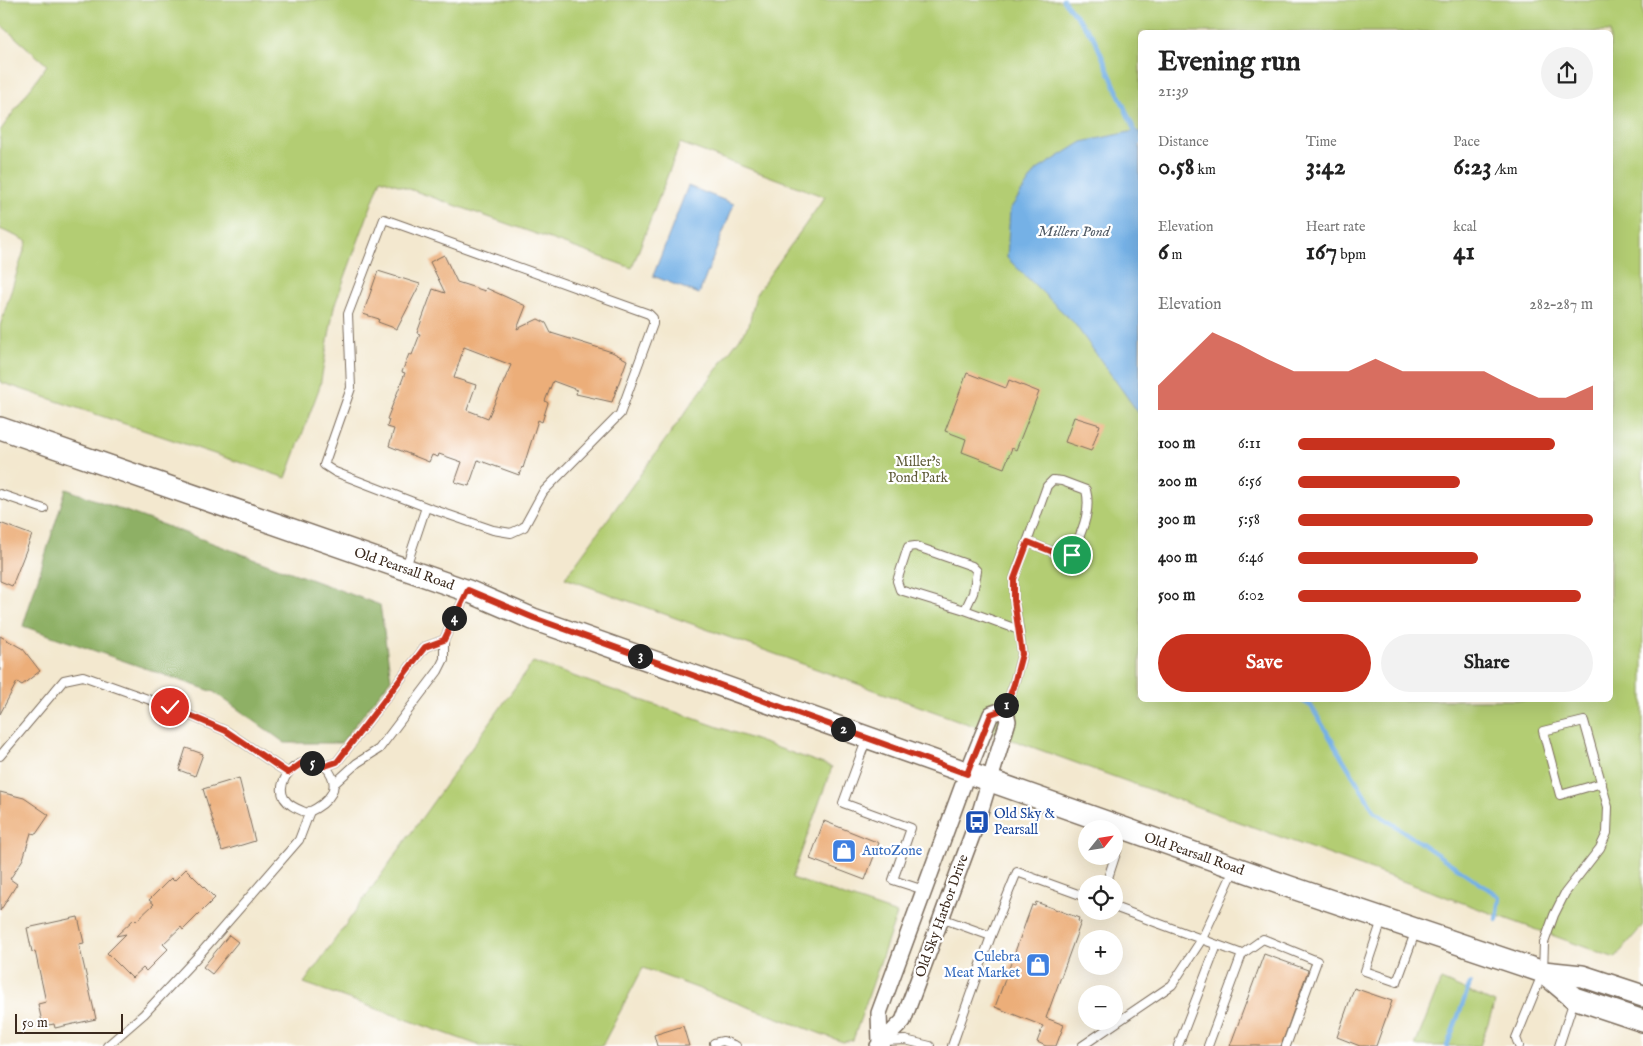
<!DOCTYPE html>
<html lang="en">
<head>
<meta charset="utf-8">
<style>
	:root { --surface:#fff; --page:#f2f2f2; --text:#222; --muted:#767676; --accent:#c8321e }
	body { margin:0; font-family:"IM FELL English",serif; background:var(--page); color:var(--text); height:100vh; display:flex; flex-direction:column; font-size:19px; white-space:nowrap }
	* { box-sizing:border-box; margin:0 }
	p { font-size:16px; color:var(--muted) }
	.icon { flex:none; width:28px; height:28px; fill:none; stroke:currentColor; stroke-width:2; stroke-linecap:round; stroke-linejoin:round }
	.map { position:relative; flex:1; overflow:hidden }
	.sheet { position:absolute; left:1138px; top:30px; width:475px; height:672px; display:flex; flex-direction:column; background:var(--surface); border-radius:8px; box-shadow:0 5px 20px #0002 }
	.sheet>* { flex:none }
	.needle { width:32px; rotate:60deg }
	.controls { position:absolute; left:1078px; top:820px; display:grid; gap:10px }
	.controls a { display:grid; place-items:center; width:45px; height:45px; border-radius:50%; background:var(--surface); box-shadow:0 5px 20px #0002; font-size:25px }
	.scale { position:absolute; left:15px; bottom:12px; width:108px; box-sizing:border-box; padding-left:5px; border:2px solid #3b2a1e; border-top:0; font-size:14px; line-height:18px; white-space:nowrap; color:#3b2a1e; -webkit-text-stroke:4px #fff; paint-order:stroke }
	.pin { position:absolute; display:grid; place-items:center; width:42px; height:42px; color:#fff; margin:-21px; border:2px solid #fff; border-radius:50%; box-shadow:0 1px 5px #0007 }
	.km { position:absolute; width:25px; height:25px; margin:-12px; border-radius:50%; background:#222; color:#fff; font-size:14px; line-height:25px; text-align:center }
	.round { display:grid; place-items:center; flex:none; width:52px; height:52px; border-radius:26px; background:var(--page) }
	.head { display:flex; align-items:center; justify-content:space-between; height:85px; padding:0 20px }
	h1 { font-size:28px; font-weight:700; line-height:38px }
	.figures { display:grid; grid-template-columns:repeat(3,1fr); gap:8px; height:85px; padding:5px 20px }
	.figures div { display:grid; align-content:center }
	.figures b { font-size:25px; font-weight:700 }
	.figures small { font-size:14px; font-weight:400 }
	.figures p { font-size:14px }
	.chart { height:140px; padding:10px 20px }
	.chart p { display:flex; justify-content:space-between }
	.chart svg { width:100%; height:90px; margin-top:5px; fill:var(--accent); opacity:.7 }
	.cta { display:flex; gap:10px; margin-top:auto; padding:10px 20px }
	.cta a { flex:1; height:58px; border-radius:30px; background:var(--accent); color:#fff; font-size:20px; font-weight:700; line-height:58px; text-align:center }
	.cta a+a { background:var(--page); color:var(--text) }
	ul { padding:0 20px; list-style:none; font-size:16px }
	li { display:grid; grid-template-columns:80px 60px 1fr; align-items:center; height:38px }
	li i { height:12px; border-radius:6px; background:var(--accent) }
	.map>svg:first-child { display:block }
	.green { fill:#b3cd73; stroke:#777c48; fill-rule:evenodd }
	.forest { fill:#8eb065; stroke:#646d42 }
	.water { fill:#74b1e6; stroke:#586e82 }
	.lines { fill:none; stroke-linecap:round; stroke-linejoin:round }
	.stream { stroke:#74b1e6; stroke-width:4.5 }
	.building { fill:#ecae79; fill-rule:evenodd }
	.service-casing { stroke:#7b6c5c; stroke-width:10 }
	.minor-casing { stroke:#7b6c5c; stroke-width:18 }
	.secondary-casing { stroke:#7b6c5c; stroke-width:24 }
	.service { stroke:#fff; stroke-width:8 }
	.minor { stroke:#fff; stroke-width:15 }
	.secondary { stroke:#fff; stroke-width:21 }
	.route-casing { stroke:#fff; stroke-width:10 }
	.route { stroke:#c8321e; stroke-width:6 }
	.labels { text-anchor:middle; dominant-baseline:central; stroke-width:4.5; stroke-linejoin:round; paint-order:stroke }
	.park-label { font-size:14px; fill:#5f5b38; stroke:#fff }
	.street-label { font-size:14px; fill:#3b2a1e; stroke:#fff }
	.transit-label { font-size:14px; fill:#164399; stroke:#fff; text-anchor:start }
	.shop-label { font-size:14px; fill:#366cbe; stroke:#fff; text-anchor:start }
	.water-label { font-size:15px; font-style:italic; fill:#4f5964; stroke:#fff }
</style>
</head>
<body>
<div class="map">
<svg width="1643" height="1046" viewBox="0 0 1643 1046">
	<rect width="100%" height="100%" fill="#fff"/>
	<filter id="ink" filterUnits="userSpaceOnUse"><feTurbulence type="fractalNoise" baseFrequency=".02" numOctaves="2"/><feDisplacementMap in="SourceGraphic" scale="10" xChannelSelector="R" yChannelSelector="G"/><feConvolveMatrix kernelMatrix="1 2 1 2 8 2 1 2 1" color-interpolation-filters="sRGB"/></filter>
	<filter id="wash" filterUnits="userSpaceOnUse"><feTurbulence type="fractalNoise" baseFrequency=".0096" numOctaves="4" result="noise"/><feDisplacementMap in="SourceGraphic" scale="20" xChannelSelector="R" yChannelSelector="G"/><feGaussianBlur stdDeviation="1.12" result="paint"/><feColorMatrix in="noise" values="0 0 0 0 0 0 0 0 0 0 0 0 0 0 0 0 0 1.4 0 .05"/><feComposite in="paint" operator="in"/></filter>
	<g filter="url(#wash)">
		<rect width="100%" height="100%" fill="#f3e8cf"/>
		<g class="green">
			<path d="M0 0H1643V925L1615 958 565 578 749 325 756 294 825 197 680 143 632 268 381 179 334 307 320 386 286 478 0 382V326L27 241 0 229V131L47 65 0 24ZM1140 32H1610V700H1140Z"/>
			<path d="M533 662 832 767 792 878 897 914 853 1040 843 1042 643 968 602 1046H481L304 983Z"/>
			<path d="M1441 980 1495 1003 1480 1046H1415Z"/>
		</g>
		<path class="forest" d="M66 489 380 605 391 679 341 743H285L214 692 23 626Z"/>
		<g class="water">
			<path d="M1134 131 1140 132V415L1074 323 1007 258 1010 209 1037 170 1082 142Z"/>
			<path d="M688 186 734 204 699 294 653 276Z"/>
		</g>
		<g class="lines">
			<g class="stream">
				<path d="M1063 0 1094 38 1140 143"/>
				<path d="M1301 700 1311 706 1375 812 1500 897 1497 920"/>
				<path d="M1447 1046 1470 984"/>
			</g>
		</g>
		<g id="blocks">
			<g class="building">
				<path d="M444 255 457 282 485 291 486 288 526 306 517 329 538 319 546 323 551 333 612 352 627 360 612 402 576 394 577 390 553 381 545 401 548 403 542 422 538 420 523 468 522 467 519 475 478 460 469 486 455 482 462 462 439 454 438 457 432 455 429 462 389 446 394 429 387 427 389 420 387 419 405 373 402 372 409 354 412 355 420 334 417 333 433 289 445 293 430 262ZM464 347 511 365 488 418 467 410 476 385 454 378Z"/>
				<path d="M378 271 420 284 397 329 378 322 379 319 363 314Z"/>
				<path d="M967 373 1006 388 1009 380 1039 392 1016 450 1012 448 1004 468 962 452 966 439 945 431Z"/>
				<path d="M1074 417 1100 425 1091 451 1065 442Z"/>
				<path d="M0 523 32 535 12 586 0 581Z"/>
				<path d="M0 636 23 649 40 671 22 685 17 682 0 714Z"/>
				<path d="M186 748 203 754 195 776 179 770Z"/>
				<path d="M239 778 255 841 222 851 203 789Z"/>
				<path d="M0 792 24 798 49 815 36 834 31 833 23 859 10 879 17 884 0 911Z"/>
				<path d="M824 821 879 843 865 880 810 859Z"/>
				<path d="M186 869 215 898 183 930 181 927 163 944 168 949 146 971 143 968 132 978 107 953 126 934 116 936 134 919 136 921 154 904 149 900 171 878 174 881Z"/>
				<path d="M1036 902 1079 918 1078 921 1081 922 1046 1018 1064 1025 1056 1046H1046L1037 1042 1043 1026 995 1007 1032 905 1035 906Z"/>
				<path d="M78 917 84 943 79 944 96 1019 55 1028 54 1024 43 1026 38 1004 46 1002 35 951 32 952 27 928Z"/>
				<path d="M229 935 238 942 212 974 203 967Z"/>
				<path d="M1264 954 1308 970 1281 1046H1230Z"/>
				<path d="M1354 988 1392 1001 1376 1046H1360L1337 1037Z"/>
				<path d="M683 1026 689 1046H657L654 1035Z"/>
			</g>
		</g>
	</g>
	<g filter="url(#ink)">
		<use href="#blocks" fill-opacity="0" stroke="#7b6c5c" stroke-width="1"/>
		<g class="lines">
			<defs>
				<g id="service">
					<path d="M0 494 44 509"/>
					<path d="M406 567 426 507 493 530 511 533 524 527 543 492 620 414 653 324V318L649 314 384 219 348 314 351 388 324 465 335 472 426 507"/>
					<path d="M965 610 973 593 977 571 972 566 915 546 908 547 897 581 900 590 965 610 1019 630 1022 654 1014 684 1005 709"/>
					<path d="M1019 630 1014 600V579L1047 486 1053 480 1062 481 1086 490C1092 513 1080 534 1072 555L1063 556 1028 542"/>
					<path d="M867 738 843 803 911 828 893 880 924 890"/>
					<path d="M0 756 64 680 83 676 170 707 226 731 288 773"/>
					<path d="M325 766C344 787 329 803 307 813 298 809 289 806 284 798 277 785 289 767 302 763 310 761 318 766 326 765 329 765 334 763 337 762L425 647 444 640"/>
					<path d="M334 784 357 763 379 749 438 671 444 659V640L467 592"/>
					<path d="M1106 884 1124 829"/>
					<path d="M1114 907 1242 954 1208 1046"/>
					<path d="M941 918 991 936"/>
					<path d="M1382 920 1365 971 1397 982 1416 930"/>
					<path d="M1242 954 1263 939 1317 961 1286 1046"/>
					<path d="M885 1041 905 1040 930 1046"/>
					<path d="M107 1046 144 1014 199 955 299 840 310 811"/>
					<path d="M715 1046 714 1043 723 1041 736 1046"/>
					<path d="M952 1046 991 936 1017 872 1086 897"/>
					<path d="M1082 1046 1172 985 1202 939 1234 870"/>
					<path d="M1178 1046 1217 945"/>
					<path d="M1519 1046 1516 1038 1543 972 1544 943 1554 915 1565 893 1600 848 1607 833 1608 807 1584 721 1543 731 1560 795 1602 783"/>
					<path d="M1559 1046 1574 1000"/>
				</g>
				<path id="minor" d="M878 1046 903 1021 977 822 1008 721 1005 709 991 714 967 774 879 1013 880 1042"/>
				<g id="secondary">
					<path d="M0 428 468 591 533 619 1290 887 1543 972 1582 976 1643 996"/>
					<path d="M1543 972 1574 998 1643 1021"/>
				</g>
			</defs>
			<use href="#service" class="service-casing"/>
			<use href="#minor" class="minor-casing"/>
			<use href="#secondary" class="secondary-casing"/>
			<use href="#service" class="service"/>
			<use href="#minor" class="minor"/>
			<use href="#secondary" class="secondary"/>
		</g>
	</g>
	<g class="lines" filter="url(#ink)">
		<defs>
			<path id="route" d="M170 707 226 731 288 773 302 763 325 766 337 762 425 647 444 640 468 590 534 618 967 774 991 714 1005 709 1014 684 1022 654 1014 600V579L1028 542 1063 556 1072 555"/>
		</defs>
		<use href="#route" class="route-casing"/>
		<use href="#route" class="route"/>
	</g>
	<defs>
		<symbol id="bus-square" viewBox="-11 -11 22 22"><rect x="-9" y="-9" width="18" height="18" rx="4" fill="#1a4fb4" stroke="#fff"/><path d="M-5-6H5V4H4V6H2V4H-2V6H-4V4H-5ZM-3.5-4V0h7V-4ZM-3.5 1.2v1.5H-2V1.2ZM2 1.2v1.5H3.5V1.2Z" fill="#fff"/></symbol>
		<symbol id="shop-square" viewBox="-11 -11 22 22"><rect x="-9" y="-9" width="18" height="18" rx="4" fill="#3f7fe0" stroke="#fff"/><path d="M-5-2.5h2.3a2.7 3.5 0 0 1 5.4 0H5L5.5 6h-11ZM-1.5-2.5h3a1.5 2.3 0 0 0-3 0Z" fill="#fff"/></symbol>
	</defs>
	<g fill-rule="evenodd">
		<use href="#bus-square" x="963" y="808" width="28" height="28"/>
		<use href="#shop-square" x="830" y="837" width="28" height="28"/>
		<use href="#shop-square" x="1024" y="951" width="28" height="28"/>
	</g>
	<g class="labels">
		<g class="park-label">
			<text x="918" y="462">Miller's<tspan x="918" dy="16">Pond Park</tspan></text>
		</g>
		<g class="street-label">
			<text transform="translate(404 569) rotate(19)">Old Pearsall Road</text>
			<text transform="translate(1194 854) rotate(19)">Old Pearsall Road</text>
			<text transform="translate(942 916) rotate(-70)">Old Sky Harbor Drive</text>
		</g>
		<g class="transit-label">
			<text x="994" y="814">Old Sky &amp;<tspan x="994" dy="16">Pearsall</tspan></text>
		</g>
		<g class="shop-label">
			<text x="862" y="851">AutoZone</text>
			<text x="1020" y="957" text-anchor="end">Culebra<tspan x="1020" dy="16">Meat Market</tspan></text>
		</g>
		<g class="water-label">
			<text x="1074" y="231">Millers Pond</text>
		</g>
	</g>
</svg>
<div class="controls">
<a><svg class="needle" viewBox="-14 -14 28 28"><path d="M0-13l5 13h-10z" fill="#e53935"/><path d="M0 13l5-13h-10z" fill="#767676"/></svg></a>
<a><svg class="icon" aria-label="locate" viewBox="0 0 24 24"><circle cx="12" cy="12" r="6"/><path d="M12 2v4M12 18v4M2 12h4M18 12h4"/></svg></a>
<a>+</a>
<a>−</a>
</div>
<div class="scale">50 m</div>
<div class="pin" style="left:1072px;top:555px;background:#1e9e55"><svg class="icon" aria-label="arrive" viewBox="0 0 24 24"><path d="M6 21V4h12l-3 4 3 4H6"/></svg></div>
<div class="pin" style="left:170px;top:707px;background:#d93025"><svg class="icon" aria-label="check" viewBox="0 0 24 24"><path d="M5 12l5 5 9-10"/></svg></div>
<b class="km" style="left:1006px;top:705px">1</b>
<b class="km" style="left:843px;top:729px">2</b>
<b class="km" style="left:640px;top:656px">3</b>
<b class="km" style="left:454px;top:618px">4</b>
<b class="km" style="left:312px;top:763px">5</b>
<section class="sheet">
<div class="head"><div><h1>Evening run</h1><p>21:39</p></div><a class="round"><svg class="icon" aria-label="share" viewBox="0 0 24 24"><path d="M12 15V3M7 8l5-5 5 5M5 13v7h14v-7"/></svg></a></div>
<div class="figures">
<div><p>Distance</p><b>0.58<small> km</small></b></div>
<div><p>Time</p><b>3:42</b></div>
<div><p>Pace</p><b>6:23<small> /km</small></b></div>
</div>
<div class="figures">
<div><p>Elevation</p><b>6<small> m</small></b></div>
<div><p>Heart rate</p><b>167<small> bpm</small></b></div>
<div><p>kcal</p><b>41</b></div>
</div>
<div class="chart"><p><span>Elevation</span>282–287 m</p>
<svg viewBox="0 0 160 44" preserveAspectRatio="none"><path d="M0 44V32L10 19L20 6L30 12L40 19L50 25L60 25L70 25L80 19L90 25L100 25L110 25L120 25L130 32L140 38L150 38L160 32V44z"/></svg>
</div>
<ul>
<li><b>100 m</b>6:11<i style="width:87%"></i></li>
<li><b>200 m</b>6:56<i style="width:55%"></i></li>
<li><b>300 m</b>5:58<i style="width:100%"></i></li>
<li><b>400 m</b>6:46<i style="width:61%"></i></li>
<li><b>500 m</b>6:02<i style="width:96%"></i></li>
</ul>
<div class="cta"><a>Save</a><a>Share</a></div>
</section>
</div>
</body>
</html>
